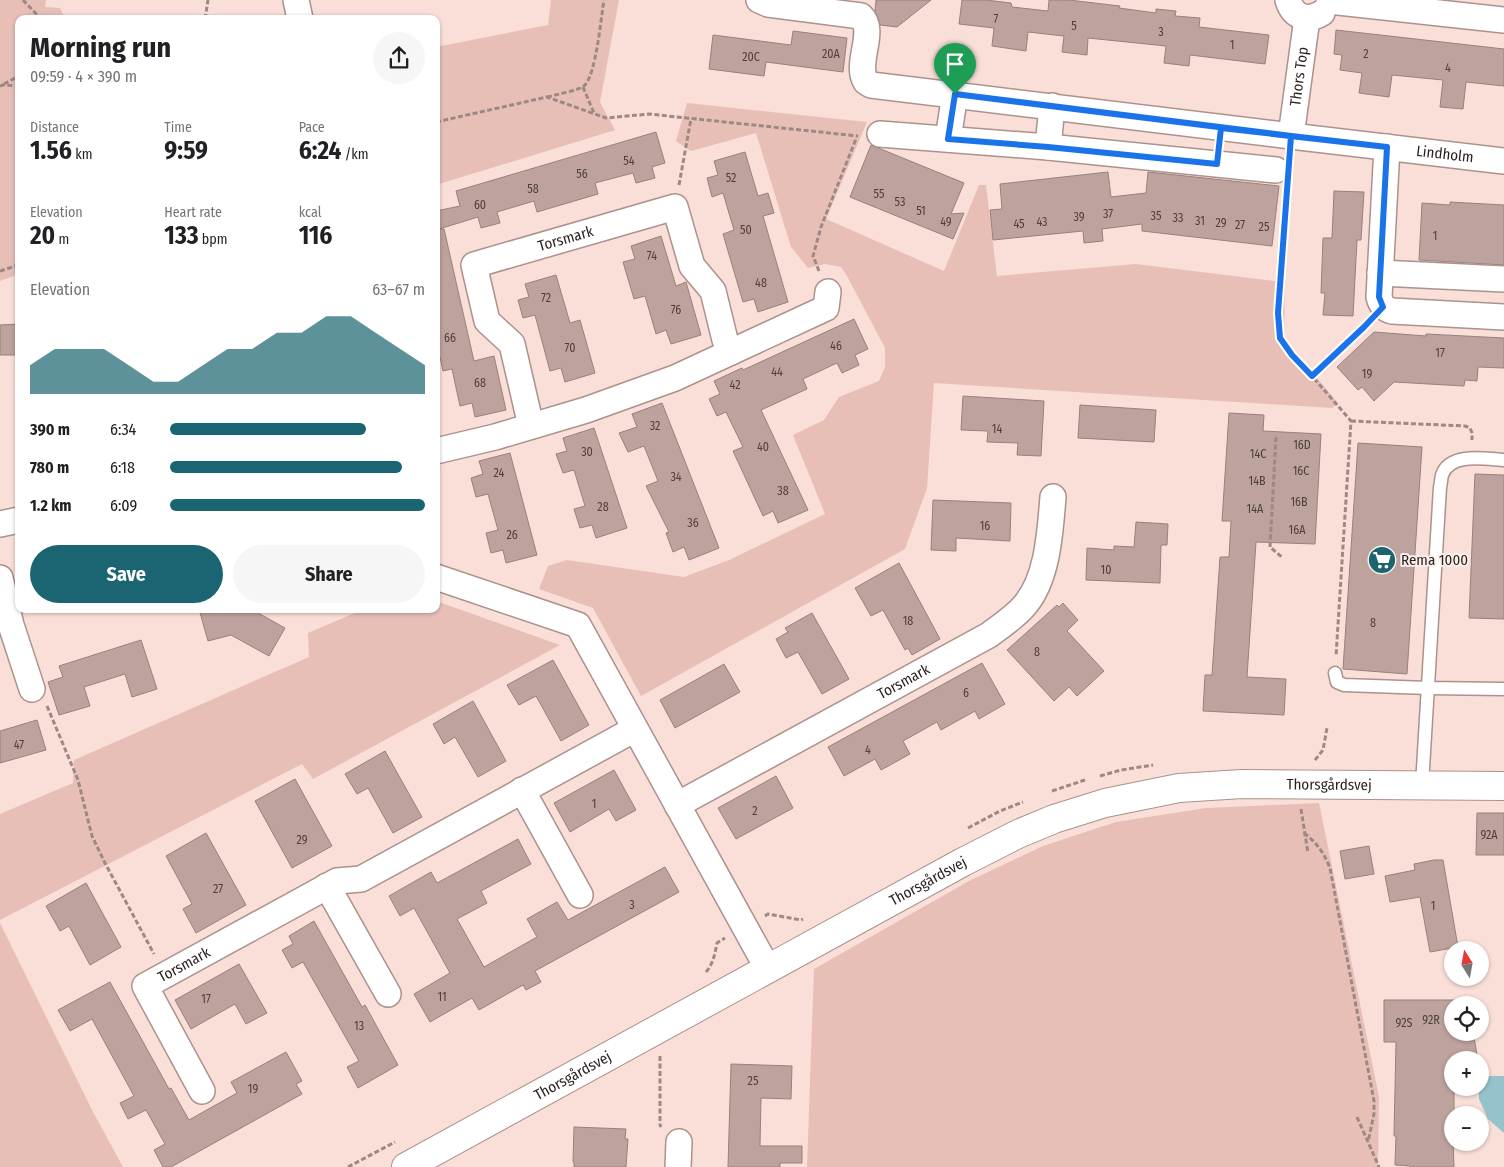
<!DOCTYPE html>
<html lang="en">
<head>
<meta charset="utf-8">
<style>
	:root { --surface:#fff; --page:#f6f6f6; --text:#202124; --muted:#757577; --accent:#1a6571 }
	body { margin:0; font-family:"Fira Sans Condensed",sans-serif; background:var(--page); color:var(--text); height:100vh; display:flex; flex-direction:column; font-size:19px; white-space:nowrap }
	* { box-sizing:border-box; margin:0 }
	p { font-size:16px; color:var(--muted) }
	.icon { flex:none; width:28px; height:28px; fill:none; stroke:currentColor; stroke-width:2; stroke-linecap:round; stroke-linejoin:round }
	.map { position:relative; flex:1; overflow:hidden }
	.panel { position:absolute; left:15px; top:15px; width:425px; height:598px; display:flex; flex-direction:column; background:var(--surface); border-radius:10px; box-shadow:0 1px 4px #0004 }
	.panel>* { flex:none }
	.needle { width:32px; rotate:349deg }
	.controls { position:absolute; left:1444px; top:941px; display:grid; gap:10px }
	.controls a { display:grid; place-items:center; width:45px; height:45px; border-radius:50%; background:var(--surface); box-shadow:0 1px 4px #0004; font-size:25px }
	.pin { position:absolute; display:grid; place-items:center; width:42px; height:42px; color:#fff; margin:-51px -21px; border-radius:50% 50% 50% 0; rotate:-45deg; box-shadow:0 0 5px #0007 }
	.pin .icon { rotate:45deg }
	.round { display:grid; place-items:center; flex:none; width:52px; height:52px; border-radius:26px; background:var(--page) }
	.summary { display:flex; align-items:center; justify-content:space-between; height:85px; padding:0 15px }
	h1 { font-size:28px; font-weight:700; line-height:38px }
	.figures { display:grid; grid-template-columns:repeat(3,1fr); gap:8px; height:85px; padding:5px 15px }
	.figures div { display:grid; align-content:center }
	.figures b { font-size:25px; font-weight:700 }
	.figures small { font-size:14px; font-weight:400 }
	.figures p { font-size:14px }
	.chart { height:140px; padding:10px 15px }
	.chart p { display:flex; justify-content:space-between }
	.chart svg { width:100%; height:90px; margin-top:5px; fill:var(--accent); opacity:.7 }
	.action { display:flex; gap:10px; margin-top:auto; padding:10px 15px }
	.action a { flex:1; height:58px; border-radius:30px; background:var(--accent); color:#fff; font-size:20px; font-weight:700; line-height:58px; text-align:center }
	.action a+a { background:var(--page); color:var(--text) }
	ul { padding:0 15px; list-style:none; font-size:16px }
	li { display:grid; grid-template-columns:80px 60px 1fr; align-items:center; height:38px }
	li i { height:12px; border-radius:6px; background:var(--accent) }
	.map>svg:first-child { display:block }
	.green { fill:#e7bfb7 }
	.water { fill:#95c3cc }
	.building { fill:#bda29d; stroke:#9a807b }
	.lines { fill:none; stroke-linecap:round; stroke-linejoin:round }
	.lane-casing { stroke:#ac928c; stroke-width:15 }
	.street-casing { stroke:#ac928c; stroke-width:28 }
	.secondary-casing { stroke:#ac928c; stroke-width:30 }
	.path { stroke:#9d8884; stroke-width:3; stroke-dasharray:5 2.5; stroke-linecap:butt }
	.lane { stroke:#fff; stroke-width:12 }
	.street { stroke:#fff; stroke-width:25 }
	.secondary { stroke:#fff; stroke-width:28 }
	.route-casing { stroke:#fff; stroke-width:10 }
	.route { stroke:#1a73e8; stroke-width:6 }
	.labels { text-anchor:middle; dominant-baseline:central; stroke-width:4; stroke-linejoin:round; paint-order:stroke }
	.number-label { font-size:12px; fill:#4f403d }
	.street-label { font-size:15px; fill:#2a1f1d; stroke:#fbefed }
	.poi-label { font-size:15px; fill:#2a1f1d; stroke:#fbefed; text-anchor:start }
</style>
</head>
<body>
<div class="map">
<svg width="1504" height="1167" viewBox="0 0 1504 1167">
	<rect width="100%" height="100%" fill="#faded8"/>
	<g class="green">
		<path d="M0 0H46L45 7 60 8 65 19H19V274L0 281Z"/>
		<path d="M551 0H619L600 102 615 130 436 185V47L548 25Z"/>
		<path d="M687 103 867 122 826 219 944 271 979 185H986L997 276 1136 264 1274 281 1285 279 1284 339 1338 403 1332 408 934 383 927 488 905 549 641 696 593 608 539 589 548 566 567 560 684 577 729 560 825 514 793 435 824 420 839 397 879 381 885 367V348L847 276 841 267 825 264 808 268 791 247 756 133 691 151 676 141Z"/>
		<path d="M436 601 560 645 313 779 302 764 0 920V814L73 783 74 760 309 657 308 633 364 609H436Z"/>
		<path d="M1319 803 1379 1097 1378 1167H807L814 969 969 881 1043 846 1116 822 1206 808Z"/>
		<path d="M0 923 92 1110 123 1167H0Z"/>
	</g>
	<path class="water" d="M1485 1076H1504V1133L1488 1119 1479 1099V1088Z"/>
	<g class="building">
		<path d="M876 0H931L897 27 880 25 875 11Z"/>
		<path d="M962 0H986L1011 3 1012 7 1048 11 1049 0H1069L1120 6 1119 8 1156 13V9L1176 11 1175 16 1200 18 1199 27 1269 35 1265 64 1190 55 1189 66 1164 63 1166 46 1088 38 1087 55 1062 52 1064 36 1028 32 1026 51 992 46 994 28 959 24Z"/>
		<path d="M1336 30 1504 49V86L1466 82 1463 109 1440 107 1443 80 1392 75 1389 97 1359 93 1362 73 1340 70 1342 55 1334 54Z"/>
		<path d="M793 31 847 38 843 72 766 62 764 76 709 69 713 35 791 45Z"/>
		<path d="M656 132 665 163 652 167 655 178 636 183 633 173 595 183 598 194 537 212 534 201 497 212 500 223 481 228 478 217 439 229H444L474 361 494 356 506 410 475 417 472 403 460 406 452 369 443 371 440 357H436V211L460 206 456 191Z"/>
		<path d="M871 145 964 183 951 214 964 213 953 239 850 197Z"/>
		<path d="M745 152 758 196 768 193 774 213 763 216 788 302 758 312 754 299 743 302 723 234 734 230 723 193 712 197 707 178 718 175 714 161Z"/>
		<path d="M1108 172 1111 197 1146 193 1148 172 1279 186 1272 246 1142 231V224L1102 229 1103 241 1084 243 1083 231 993 240 990 210 1002 209 1000 184Z"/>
		<path d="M1334 191 1364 192 1361 240H1357L1353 316 1323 315 1325 293H1321L1323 238H1332Z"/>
		<path d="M1450 202 1504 205V265L1419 260 1422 203 1450 205Z"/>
		<path d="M661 236 676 286 686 282 701 335 671 344 666 330 656 334 645 296 634 299 623 262 635 259 631 246Z"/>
		<path d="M556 275 570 323 580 320 595 373 565 382 561 368 550 371 535 315 523 318 518 300 529 297 525 284Z"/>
		<path d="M854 319 868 349 855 355 859 365 842 373 837 363 803 379 807 389 761 410 808 510 778 523 773 511 763 516 733 451 743 447 726 412 717 416 709 399 720 394 714 381 742 368 743 370Z"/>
		<path d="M19 324V355H0V325Z"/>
		<path d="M1374 332 1426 336V334L1504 338V368L1478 367 1477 381 1465 380 1464 386 1394 382 1374 401 1362 387 1358 390 1337 367Z"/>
		<path d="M963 396 1044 401 1041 456 1017 455 1018 443 987 442 988 431 961 430Z"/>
		<path d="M662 403 719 548 689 560 684 547 673 552 666 533 669 532 646 486 658 481 644 446 628 452 619 433 637 427 632 414Z"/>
		<path d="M1080 405 1156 410 1154 442 1078 438Z"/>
		<path d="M1229 413 1264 415 1263 431 1321 434 1315 544 1256 542 1247 677 1286 679 1284 715 1203 711 1205 675H1212L1220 557H1229L1231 521H1222Z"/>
		<path d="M594 428 627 528 596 538 592 525 580 528 574 509 585 506 574 470 563 473 556 454 567 451 563 438Z"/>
		<path d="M1358 443 1422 447 1407 674 1343 669Z"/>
		<path d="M510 453 537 555 506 563 503 550 491 553 486 533 498 530 488 494 476 497 471 478 483 474 479 461Z"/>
		<path d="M1475 474 1504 475V619L1469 618Z"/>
		<path d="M933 500 1011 503 1010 541 956 538V551L931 550Z"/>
		<path d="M1136 522 1168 524 1167 545H1161L1160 583 1086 580 1087 548 1114 550V546L1134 547Z"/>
		<path d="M899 563 940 639 912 655 908 648 905 650 883 610 871 616 855 588Z"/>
		<path d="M1063 603 1078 620 1067 631 1104 671 1077 696 1069 687 1054 701 1007 650 1057 605 1059 607Z"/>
		<path d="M199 609H251L285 628 269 656 231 635 208 641Z"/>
		<path d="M812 613 849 679 822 694 798 652 786 658 776 639 788 632 785 628Z"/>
		<path d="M141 640 157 689 132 697 125 674 84 687 90 706 59 715 48 682 63 677 59 666Z"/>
		<path d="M553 660 589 725 561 741 536 696 519 705 507 685Z"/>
		<path d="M982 663 1005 704 979 719 975 711 941 730 937 722 903 741 910 754 881 770 875 759 844 776 828 747Z"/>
		<path d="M724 664 740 692 675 728 660 700Z"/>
		<path d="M473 701 506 761 478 777 455 737 444 744 433 724Z"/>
		<path d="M37 720 46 750 0 763V731Z"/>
		<path d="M385 751 422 817 393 833 368 788 357 794 345 774Z"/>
		<path d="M614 770 636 810 616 821 609 809 570 832 554 803Z"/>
		<path d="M776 776 793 808 736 839 718 808Z"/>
		<path d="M295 779 332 846 292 868 255 801Z"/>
		<path d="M1477 813H1504V855H1476Z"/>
		<path d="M206 833 246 905 196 933 183 909 192 904 166 856Z"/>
		<path d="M518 839 531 864 481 891 487 903 457 919 484 967 537 937 527 919 557 902 568 920 665 867 679 892 535 971 541 982 526 990 523 985 479 1010 472 998 430 1022 414 994 450 973 414 908 400 916 389 896 431 872 437 883Z"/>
		<path d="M1369 846 1374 874 1345 879 1340 851Z"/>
		<path d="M1434 860H1443L1458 947 1430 952 1420 897 1390 902 1385 876 1415 870 1414 864Z"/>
		<path d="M86 883 121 947 90 965 69 926 60 931 46 906Z"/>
		<path d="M314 921 362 1007 365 1005 398 1065 358 1088 347 1067 359 1061 303 962 292 968 282 950 293 944 289 936Z"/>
		<path d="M239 964 267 1013 246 1024 235 1004 191 1029 175 1000Z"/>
		<path d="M110 982 169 1089 171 1088 189 1120 237 1093 231 1082 286 1052 302 1081 296 1084 302 1094 171 1167H163L154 1150 165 1144 146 1110 128 1119 120 1103 134 1096 92 1019 70 1031 58 1010Z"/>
		<path d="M1384 1000H1468V1005H1452V1032H1473L1478 1060H1452V1088H1454V1115H1452L1454 1167H1410V1166L1395 1165 1396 1136H1394L1396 1042H1384Z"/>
		<path d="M731 1064 792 1066 791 1099 761 1098 760 1146H802V1163H780V1167H728Z"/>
		<path d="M574 1127 626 1129 625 1139H628L626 1167H574V1163L573 1162Z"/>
	</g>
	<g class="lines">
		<defs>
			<g id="lane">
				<path d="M1335 673 1337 682 1344 685 1428 688 1504 689"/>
				<path d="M1422 785 1440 487C1441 484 1441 479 1442 475 1450 452 1485 459 1504 460"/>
			</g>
			<g id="street">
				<path d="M296 0 300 19"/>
				<path id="s1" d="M759 0 768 4 861 16C877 31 854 64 866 82L871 85 1291 136 1504 161"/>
				<path d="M1288 0C1293 17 1307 22 1322 13"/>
				<path d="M1329 1 1504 20"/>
				<path d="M880 134 1048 147 1276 170"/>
				<path id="s2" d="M1291 136 1307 18"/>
				<path d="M948 139 955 94"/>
				<path d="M1048 147 1052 106"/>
				<path d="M1387 147 1379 297C1381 305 1384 309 1392 311L1504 317"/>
				<path d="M1380 273 1504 279"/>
				<path id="s3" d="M531 426 512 344 487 321 474 265 675 207 692 266 713 291 725 340 731 352"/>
				<path d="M436 451 495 437 586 410 675 378 826 308 828 292"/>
				<path d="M0 524 19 520"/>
				<path d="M436 577 578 625 768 969"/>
				<path d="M0 578 11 625 32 689"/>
				<path d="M522 790 580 895"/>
				<path id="s4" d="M677 805 989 635C1001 626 1015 617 1025 605 1048 578 1050 532 1053 497"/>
				<path d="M327 886 388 994"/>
				<path id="s5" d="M202 1091 145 986 337 881 361 879 635 729"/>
				<path d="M678 1167 679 1142"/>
			</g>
			<g id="secondary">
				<path id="s6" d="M406 1167 963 862 1018 834 1054 819 1105 803 1179 788 1242 784 1504 786"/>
			</g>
		</defs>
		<use href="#lane" class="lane-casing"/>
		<use href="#street" class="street-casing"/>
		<use href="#secondary" class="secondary-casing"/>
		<g class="path">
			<path d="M23 0 41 19"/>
			<path d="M205 19 208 0"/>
			<path d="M4 84 19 76"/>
			<path d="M0 86 3 85 19 86"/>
			<path d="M583 87 594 113"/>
			<path d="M547 97C555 95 579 90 584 86 596 76 601 17 604 0"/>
			<path d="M436 122 547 97 606 118 649 114 858 136"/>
			<path d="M679 185 691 119"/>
			<path d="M1287 189 1278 313 1280 338 1292 355 1312 376 1351 421 1336 656"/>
			<path d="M0 271 19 265"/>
			<path d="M819 271 813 256 821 227 856 139"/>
			<path d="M1312 376 1368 323"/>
			<path d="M1351 421 1465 426 1470 428 1472 433V440"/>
			<path d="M1276 437 1270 547 1283 558"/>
			<path d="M47 706 78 780 92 836 105 863 154 954"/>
			<path d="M1315 760 1323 750 1327 728"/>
			<path d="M1100 776 1121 770 1153 765"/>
			<path d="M1052 791 1085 780"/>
			<path d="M1301 809 1308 853"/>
			<path d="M968 828 1000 811 1023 802"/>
			<path d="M1304 833C1317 843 1324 853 1330 868L1374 1101V1114L1368 1142"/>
			<path d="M765 916 768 914 801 920 803 919"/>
			<path d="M706 972C713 964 715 954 717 943L725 938"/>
			<path d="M660 1056V1125L661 1127"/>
			<path d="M1357 1117 1379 1167"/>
			<path d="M348 1167 395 1142"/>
		</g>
		<use href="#lane" class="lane"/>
		<use href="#street" class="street"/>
		<use href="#secondary" class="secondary"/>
	</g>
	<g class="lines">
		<defs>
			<path id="route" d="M955 94 1291 136 1278 313 1280 338 1292 355 1312 376 1364 327 1383 307 1379 297 1387 147 1221 128 1217 164 1048 147 948 139 955 94"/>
		</defs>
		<use href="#route" class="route-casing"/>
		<use href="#route" class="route"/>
	</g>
	<defs>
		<symbol id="supermarket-disc" viewBox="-11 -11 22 22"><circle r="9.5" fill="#1a6571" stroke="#fbefed"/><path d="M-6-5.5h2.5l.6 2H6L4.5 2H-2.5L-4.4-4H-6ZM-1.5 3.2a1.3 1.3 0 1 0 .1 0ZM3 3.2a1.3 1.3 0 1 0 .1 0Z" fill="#fff"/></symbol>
	</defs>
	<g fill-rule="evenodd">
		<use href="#supermarket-disc" x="1366" y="544" width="32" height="32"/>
	</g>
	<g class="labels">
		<g class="number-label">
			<text x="996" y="19">7</text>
			<text x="1074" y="26">5</text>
			<text x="1161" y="32">3</text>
			<text x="1232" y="45">1</text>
			<text x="831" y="54">20A</text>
			<text x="1366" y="54">2</text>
			<text x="751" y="57">20C</text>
			<text x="1448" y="68">4</text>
			<text x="629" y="161">54</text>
			<text x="582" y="174">56</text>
			<text x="731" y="178">52</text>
			<text x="533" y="189">58</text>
			<text x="879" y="194">55</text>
			<text x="900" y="202">53</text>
			<text x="480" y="205">60</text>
			<text x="921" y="211">51</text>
			<text x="1108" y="214">37</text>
			<text x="1156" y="216">35</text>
			<text x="1079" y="217">39</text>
			<text x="1178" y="218">33</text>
			<text x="1200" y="221">31</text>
			<text x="946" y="222">49</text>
			<text x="1042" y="222">43</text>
			<text x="1221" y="223">29</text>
			<text x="1019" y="224">45</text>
			<text x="1240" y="225">27</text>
			<text x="1264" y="227">25</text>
			<text x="746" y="230">50</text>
			<text x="1435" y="236">1</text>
			<text x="652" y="256">74</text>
			<text x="761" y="283">48</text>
			<text x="546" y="298">72</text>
			<text x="676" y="310">76</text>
			<text x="450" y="338">66</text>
			<text x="836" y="346">46</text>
			<text x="570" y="348">70</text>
			<text x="1440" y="353">17</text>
			<text x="777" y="372">44</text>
			<text x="1367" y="374">19</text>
			<text x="480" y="383">68</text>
			<text x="735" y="385">42</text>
			<text x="655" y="426">32</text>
			<text x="997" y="429">14</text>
			<text x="1302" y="445">16D</text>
			<text x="763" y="447">40</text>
			<text x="587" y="452">30</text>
			<text x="1258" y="454">14C</text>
			<text x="1301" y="471">16C</text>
			<text x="499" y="473">24</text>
			<text x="676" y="477">34</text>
			<text x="1257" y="481">14B</text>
			<text x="783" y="491">38</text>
			<text x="1299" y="502">16B</text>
			<text x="603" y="507">28</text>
			<text x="1255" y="509">14A</text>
			<text x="693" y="523">36</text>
			<text x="985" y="526">16</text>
			<text x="1297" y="530">16A</text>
			<text x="512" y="535">26</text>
			<text x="1106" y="570">10</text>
			<text x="908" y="621">18</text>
			<text x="1373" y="623">8</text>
			<text x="1037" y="652">8</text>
			<text x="966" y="693">6</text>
			<text x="19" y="745">47</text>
			<text x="868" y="750">4</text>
			<text x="594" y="804">1</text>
			<text x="755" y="811">2</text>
			<text x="1489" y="835">92A</text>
			<text x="302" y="840">29</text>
			<text x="218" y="889">27</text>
			<text x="632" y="905">3</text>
			<text x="1433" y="906">1</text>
			<text x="442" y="997">11</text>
			<text x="206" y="999">17</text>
			<text x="1431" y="1020">92R</text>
			<text x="1404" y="1023">92S</text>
			<text x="359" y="1026">13</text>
			<text x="753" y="1081">25</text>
			<text x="253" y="1089">19</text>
		</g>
		<g class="street-label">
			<text stroke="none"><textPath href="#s2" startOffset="60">Thors Top</textPath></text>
			<text stroke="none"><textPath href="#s1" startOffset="756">Lindholm</textPath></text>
			<text stroke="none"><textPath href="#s3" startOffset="271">Torsmark</textPath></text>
			<text stroke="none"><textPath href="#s4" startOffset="258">Torsmark</textPath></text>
			<text stroke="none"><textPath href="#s6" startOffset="1015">Thorsgårdsvej</textPath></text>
			<text stroke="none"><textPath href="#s6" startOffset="595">Thorsgårdsvej</textPath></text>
			<text stroke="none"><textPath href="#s5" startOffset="164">Torsmark</textPath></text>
			<text stroke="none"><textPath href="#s6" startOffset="190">Thorsgårdsvej</textPath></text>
		</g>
		<g class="poi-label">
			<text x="1401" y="560">Rema 1000</text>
		</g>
	</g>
</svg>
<div class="controls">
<a><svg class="needle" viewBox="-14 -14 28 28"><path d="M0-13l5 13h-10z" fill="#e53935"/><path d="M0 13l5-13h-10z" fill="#757577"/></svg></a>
<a><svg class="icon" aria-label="locate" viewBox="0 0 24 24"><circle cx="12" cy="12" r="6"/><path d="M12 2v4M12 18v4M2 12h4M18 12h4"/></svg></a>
<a>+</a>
<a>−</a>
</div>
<div class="pin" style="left:955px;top:94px;background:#1e9e55"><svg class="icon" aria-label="arrive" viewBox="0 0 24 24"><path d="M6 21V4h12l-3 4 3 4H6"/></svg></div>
<section class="panel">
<div class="summary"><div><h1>Morning run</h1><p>09:59 · 4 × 390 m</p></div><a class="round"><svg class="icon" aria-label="share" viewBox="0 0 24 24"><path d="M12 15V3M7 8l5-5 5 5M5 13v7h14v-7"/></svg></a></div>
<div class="figures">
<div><p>Distance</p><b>1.56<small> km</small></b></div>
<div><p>Time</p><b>9:59</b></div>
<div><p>Pace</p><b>6:24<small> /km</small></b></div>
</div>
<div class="figures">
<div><p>Elevation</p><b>20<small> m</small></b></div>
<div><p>Heart rate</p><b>133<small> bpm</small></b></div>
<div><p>kcal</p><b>116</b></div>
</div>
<div class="chart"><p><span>Elevation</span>63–67 m</p>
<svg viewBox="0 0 160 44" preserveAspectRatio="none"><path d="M0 44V30L10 22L20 22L30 22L40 30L50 38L60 38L70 30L80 22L90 22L100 14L110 14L120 6L130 6L140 14L150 22L160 30V44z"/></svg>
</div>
<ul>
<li><b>390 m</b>6:34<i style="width:77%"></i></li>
<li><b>780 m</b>6:18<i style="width:91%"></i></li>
<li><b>1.2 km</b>6:09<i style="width:100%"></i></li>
</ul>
<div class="action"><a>Save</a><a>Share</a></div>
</section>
</div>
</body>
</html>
